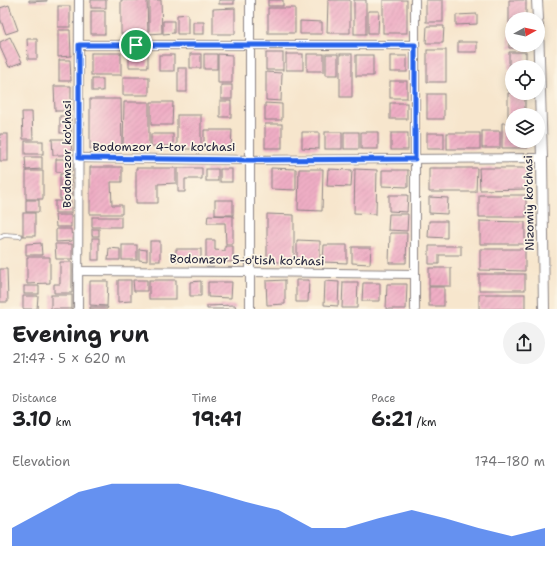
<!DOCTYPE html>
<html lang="en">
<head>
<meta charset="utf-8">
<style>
	:root { --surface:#fff; --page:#f2f2f2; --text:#202124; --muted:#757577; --accent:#2563eb }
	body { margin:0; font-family:"Shantell Sans",sans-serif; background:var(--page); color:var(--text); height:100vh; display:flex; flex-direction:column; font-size:15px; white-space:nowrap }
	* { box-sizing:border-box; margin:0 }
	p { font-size:13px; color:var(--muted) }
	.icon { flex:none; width:22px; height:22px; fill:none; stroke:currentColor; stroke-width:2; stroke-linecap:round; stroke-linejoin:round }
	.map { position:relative; height:309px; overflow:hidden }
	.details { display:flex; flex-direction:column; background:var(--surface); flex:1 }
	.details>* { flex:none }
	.needle { width:26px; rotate:82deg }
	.tools { position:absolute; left:505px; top:12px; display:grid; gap:8px }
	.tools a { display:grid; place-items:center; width:40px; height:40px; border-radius:50%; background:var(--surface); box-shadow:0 2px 10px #0003; font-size:20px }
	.pin { position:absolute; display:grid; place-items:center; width:34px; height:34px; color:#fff; margin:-17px; border:2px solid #fff; border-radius:50%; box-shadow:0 1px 4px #0007 }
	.round { display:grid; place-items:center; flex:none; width:42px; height:42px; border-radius:21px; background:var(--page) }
	.head { display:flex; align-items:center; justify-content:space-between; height:68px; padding:0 12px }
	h1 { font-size:22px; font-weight:700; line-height:30px }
	.metrics { display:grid; grid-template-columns:repeat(3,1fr); gap:6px; height:68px; padding:4px 12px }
	.metrics div { display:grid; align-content:center }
	.metrics b { font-size:20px; font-weight:700 }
	.metrics small { font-size:11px; font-weight:400 }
	.metrics p { font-size:11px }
	.chart { height:112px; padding:8px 12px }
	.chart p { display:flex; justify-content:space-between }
	.chart svg { width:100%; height:72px; margin-top:4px; fill:var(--accent); opacity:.7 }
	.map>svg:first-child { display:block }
	.building { fill:url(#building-hatch) }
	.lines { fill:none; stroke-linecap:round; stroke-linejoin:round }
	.service-casing { stroke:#8c8484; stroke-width:5.5 }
	.minor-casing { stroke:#8c8484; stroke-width:10 }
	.tertiary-casing { stroke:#8c8484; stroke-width:12 }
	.service { stroke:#fff; stroke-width:4 }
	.minor { stroke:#fff; stroke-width:8 }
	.tertiary { stroke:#fff; stroke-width:10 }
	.route-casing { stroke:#fff; stroke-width:8 }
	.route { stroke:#2563eb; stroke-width:5 }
	.labels { text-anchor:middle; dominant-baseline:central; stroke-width:3.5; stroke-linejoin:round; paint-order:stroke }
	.street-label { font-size:12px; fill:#22223b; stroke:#fcf5e5 }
</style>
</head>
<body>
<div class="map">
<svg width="557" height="309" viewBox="0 0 557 309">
	<defs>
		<pattern id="building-hatch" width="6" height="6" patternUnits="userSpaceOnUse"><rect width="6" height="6" fill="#efaec5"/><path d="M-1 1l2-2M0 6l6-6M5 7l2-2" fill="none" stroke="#cd95aa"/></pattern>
	</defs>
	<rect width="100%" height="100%" fill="#fcf5e5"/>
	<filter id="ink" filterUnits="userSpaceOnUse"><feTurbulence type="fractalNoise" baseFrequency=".025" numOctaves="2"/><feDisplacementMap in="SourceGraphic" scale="8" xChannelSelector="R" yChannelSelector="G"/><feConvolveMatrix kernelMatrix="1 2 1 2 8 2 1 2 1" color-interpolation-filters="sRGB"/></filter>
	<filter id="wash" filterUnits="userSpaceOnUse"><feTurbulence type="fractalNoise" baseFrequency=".012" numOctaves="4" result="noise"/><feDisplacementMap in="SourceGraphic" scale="16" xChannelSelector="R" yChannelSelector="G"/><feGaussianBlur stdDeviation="0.9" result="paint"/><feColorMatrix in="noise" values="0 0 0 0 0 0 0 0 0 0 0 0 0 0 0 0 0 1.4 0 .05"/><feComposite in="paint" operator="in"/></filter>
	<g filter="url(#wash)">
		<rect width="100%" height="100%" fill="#f7e6cd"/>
		<g id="blocks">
			<g class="building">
				<path d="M29 0H47V1L29 2Z"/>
				<rect x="91" y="0" width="15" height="8"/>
				<path d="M121 0H147L148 34H121Z"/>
				<path d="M149 0H161L162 33 149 34Z"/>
				<rect x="219" y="0" width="15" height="4"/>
				<rect x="268" y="0" width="15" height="6"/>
				<path d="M328 0H350V33H327Z"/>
				<rect x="354" y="0" width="12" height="34"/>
				<rect x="383" y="0" width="24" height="33"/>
				<rect x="426" y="0" width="17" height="22"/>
				<path d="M509 0H526V19H512V23H509Z"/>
				<path d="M9 5 18 30 6 34 0 18V8Z"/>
				<rect x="58" y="6" width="12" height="21"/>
				<path d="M235 8V34H213V9Z"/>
				<rect x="268" y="8" width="27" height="25"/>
				<rect x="91" y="11" width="14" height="23"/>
				<path d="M368 11H379L378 33H368Z"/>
				<path d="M188 14V34H177V15Z"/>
				<path d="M477 14V24L456 25V15Z"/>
				<path d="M163 21H174V33L163 34Z"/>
				<path d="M300 21 322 22V34H300Z"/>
				<rect x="193" y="22" width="11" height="12"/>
				<path d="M427 26H444L443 43H426Z"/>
				<path d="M509 29H512V45H526V48H509Z"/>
				<path d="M58 30H70L71 56 58 57Z"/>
				<path d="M10 37 22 62 9 67 0 47V42Z"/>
				<path d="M27 39H37V59H28Z"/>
				<rect x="458" y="42" width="19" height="10"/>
				<rect x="427" y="50" width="19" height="32"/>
				<path d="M509 52H526V67H512V69H509Z"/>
				<rect x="91" y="53" width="30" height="22"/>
				<rect x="266" y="53" width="17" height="17"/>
				<rect x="129" y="54" width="19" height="13"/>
				<rect x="190" y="54" width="11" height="14"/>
				<rect x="204" y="54" width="13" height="15"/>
				<path d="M218 54 232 55V83H218Z"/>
				<rect x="286" y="54" width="17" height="16"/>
				<rect x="307" y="54" width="17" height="17"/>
				<rect x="326" y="54" width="12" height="21"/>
				<rect x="340" y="54" width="12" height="43"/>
				<rect x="159" y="55" width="15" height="16"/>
				<rect x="356" y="55" width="17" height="21"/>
				<rect x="390" y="56" width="17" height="16"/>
				<path d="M59 60H70L71 81H59Z"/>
				<rect x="178" y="68" width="9" height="24"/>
				<path d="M266 72 282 73 281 101 266 100Z"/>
				<rect x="508" y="73" width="4" height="17"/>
				<rect x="123" y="77" width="26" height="18"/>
				<rect x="92" y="79" width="11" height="12"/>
				<rect x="390" y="81" width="17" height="17"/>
				<rect x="221" y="85" width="11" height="14"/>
				<path d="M54 86H71V111H55Z"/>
				<path d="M508 93H525V115H512V118H508Z"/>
				<rect x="427" y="94" width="17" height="25"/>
				<path d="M90 99H121L122 148 90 149Z"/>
				<rect x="220" y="101" width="11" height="16"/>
				<path d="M124 102H149V148H123Z"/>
				<path d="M151 102H173L172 125H151Z"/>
				<path d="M265 103 282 104V120H265Z"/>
				<rect x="390" y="103" width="17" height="16"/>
				<path d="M22 112H32L33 139H23Z"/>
				<rect x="177" y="115" width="24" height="34"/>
				<rect x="60" y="116" width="11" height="17"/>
				<path d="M502 123H512V141H528V148H502Z"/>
				<rect x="265" y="124" width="17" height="24"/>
				<path d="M204 130H232L231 149H204Z"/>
				<rect x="482" y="131" width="18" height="17"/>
				<path d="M302 132H319V149L302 148Z"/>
				<rect x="325" y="132" width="17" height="17"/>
				<rect x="344" y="132" width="15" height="17"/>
				<rect x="361" y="132" width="17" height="17"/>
				<rect x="391" y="133" width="17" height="17"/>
				<rect x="427" y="133" width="17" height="16"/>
				<rect x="447" y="133" width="33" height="16"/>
				<rect x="0" y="134" width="8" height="27"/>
				<rect x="151" y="134" width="22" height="12"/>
				<path d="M52 139H71L72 155H53Z"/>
				<rect x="25" y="141" width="18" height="13"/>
				<path d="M25 157H42V169L26 170Z"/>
				<path d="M56 159H72V171L56 172Z"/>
				<path d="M90 167H122V182H111L112 205H122V214H90Z"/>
				<path d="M136 168H176V183L158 184V203H136Z"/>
				<path d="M178 168H202V179H185V192H178Z"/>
				<path d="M271 168 296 169V190L271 189Z"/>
				<path d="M429 168H477L476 192H429Z"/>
				<path d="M479 168H527V189L480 190Z"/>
				<rect x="206" y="169" width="12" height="12"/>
				<rect x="220" y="169" width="12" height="13"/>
				<path d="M299 169H323L322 211 298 210Z"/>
				<path d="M328 169 352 170 351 187 327 186Z"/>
				<path d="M355 169 377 170 376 214 354 213Z"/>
				<path d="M382 170H408V187L382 186Z"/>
				<rect x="26" y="171" width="17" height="28"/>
				<path d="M60 174H72L71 198 60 199Z"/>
				<path d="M389 195H408L407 212 389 211Z"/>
				<rect x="479" y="195" width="47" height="22"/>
				<path d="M429 197 448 198 447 214 429 213Z"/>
				<rect x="26" y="200" width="13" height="12"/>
				<rect x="215" y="200" width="18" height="15"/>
				<rect x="55" y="201" width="16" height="12"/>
				<rect x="23" y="213" width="12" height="23"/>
				<path d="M267 214 294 215V262H267Z"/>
				<path d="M389 214H408L407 231 388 230Z"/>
				<path d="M55 215H71V227H56Z"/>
				<path d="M208 215 233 216V244H226L225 223H207Z"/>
				<rect x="92" y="217" width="29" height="10"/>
				<path d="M429 221H447V238L428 237Z"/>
				<path d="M480 221 525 222V244H480Z"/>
				<path d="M56 229H71L72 241 56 242Z"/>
				<rect x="92" y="229" width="7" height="7"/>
				<path d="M390 233H407L406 263H389Z"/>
				<rect x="92" y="238" width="7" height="22"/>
				<path d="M206 240H215V250L225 251V246H233V262L206 261Z"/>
				<path d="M297 240 320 241V262H297Z"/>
				<rect x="150" y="241" width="10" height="20"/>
				<path d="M41 243 42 255H26V244Z"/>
				<path d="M55 244H72V259H56Z"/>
				<rect x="122" y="245" width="15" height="15"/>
				<path d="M324 245H347V263L323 262Z"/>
				<path d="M429 246H461V255H439V264H429Z"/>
				<path d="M352 247H371L370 264 352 263Z"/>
				<path d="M109 248 120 249V260H108Z"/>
				<path d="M139 249 147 250V261L139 260Z"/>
				<rect x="176" y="249" width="25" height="12"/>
				<path d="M480 249H525V271L480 270Z"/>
				<path d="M27 257H50V283L27 284Z"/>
				<path d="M60 262H72V293H54V284H60Z"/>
				<rect x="429" y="268" width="22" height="18"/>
				<path d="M0 269H7L8 302H0Z"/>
				<rect x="479" y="274" width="46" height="16"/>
				<path d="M118 280H131V301L118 302Z"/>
				<path d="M133 280H147V291H134Z"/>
				<rect x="149" y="280" width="27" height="19"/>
				<path d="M285 280V304L267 305 266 281Z"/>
				<path d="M296 280H309L308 302H296Z"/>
				<path d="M90 281H108L107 306 90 305Z"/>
				<path d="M201 281V296H190V282Z"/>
				<path d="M325 281 339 282 338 306 324 305Z"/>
				<path d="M208 282H232L231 298 208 297Z"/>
				<path d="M343 282H358L357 308H342Z"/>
				<path d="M363 283H380V301H362Z"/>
				<path d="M387 284H407L406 309H386Z"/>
				<rect x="24" y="286" width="15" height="8"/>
				<rect x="429" y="287" width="15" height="19"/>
				<rect x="479" y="294" width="46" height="15"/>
				<rect x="51" y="295" width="21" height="14"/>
				<path d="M23 296H38L37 309H23Z"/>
				<path d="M235 305 236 309H207V306Z"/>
				<path d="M90 307H108L107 309H90Z"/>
			</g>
		</g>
	</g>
	<g filter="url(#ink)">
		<use href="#blocks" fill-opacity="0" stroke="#8c8484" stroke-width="1"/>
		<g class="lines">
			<defs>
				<path id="service" d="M0 237 4 235 20 236"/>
				<g id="minor">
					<path d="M250 0V309"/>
					<path d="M79 45H415"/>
					<path d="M79 158 250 160 542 158"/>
					<path d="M78 271 250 272 415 274"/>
					<path d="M78 309 79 0"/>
					<path d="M415 309V0"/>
				</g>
				<g id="tertiary">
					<path d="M537 0 538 19"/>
					<path d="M538 25 542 158 544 309"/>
				</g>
			</defs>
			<use href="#service" class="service-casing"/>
			<use href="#minor" class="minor-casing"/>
			<use href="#tertiary" class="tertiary-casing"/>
			<use href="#service" class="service"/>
			<use href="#minor" class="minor"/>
			<use href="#tertiary" class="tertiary"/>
		</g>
	</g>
	<g class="lines" filter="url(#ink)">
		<defs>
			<path id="route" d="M79 45H415V159L250 160 79 158Z"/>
		</defs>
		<use href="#route" class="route-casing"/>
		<use href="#route" class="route"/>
	</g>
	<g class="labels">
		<g class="street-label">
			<text x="164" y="147">Bodomzor 4-tor ko'chasi</text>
			<text transform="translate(67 154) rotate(-90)">Bodomzor ko'chasi</text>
			<text transform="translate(529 203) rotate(-91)">Nizomiy ko'chasi</text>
			<text transform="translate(247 260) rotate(1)">Bodomzor 5-o'tish ko'chasi</text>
		</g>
	</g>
</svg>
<div class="tools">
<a><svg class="needle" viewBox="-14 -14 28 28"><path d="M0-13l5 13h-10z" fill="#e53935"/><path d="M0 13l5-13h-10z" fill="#757577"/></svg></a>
<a><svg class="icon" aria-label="locate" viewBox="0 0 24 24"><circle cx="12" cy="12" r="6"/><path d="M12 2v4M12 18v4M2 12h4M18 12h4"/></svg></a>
<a><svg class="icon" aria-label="layers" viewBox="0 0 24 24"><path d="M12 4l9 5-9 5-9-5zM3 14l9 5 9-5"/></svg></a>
</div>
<div class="pin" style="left:136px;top:45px;background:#1e9e55"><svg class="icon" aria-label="arrive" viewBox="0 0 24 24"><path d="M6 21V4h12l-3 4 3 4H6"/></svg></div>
</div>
<section class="details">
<div class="head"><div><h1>Evening run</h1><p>21:47 · 5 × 620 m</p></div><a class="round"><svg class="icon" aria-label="share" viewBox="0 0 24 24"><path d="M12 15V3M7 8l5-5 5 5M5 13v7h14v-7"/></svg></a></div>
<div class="metrics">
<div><p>Distance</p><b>3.10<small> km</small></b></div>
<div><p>Time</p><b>19:41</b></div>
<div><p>Pace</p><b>6:21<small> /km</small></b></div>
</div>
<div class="chart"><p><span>Elevation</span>174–180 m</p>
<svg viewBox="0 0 160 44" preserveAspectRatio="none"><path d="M0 44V33L10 22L20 11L30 6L40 6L50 6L60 11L70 17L80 22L90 33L100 33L110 27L120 22L130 27L140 33L150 38L160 33V44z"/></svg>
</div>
</section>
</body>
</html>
